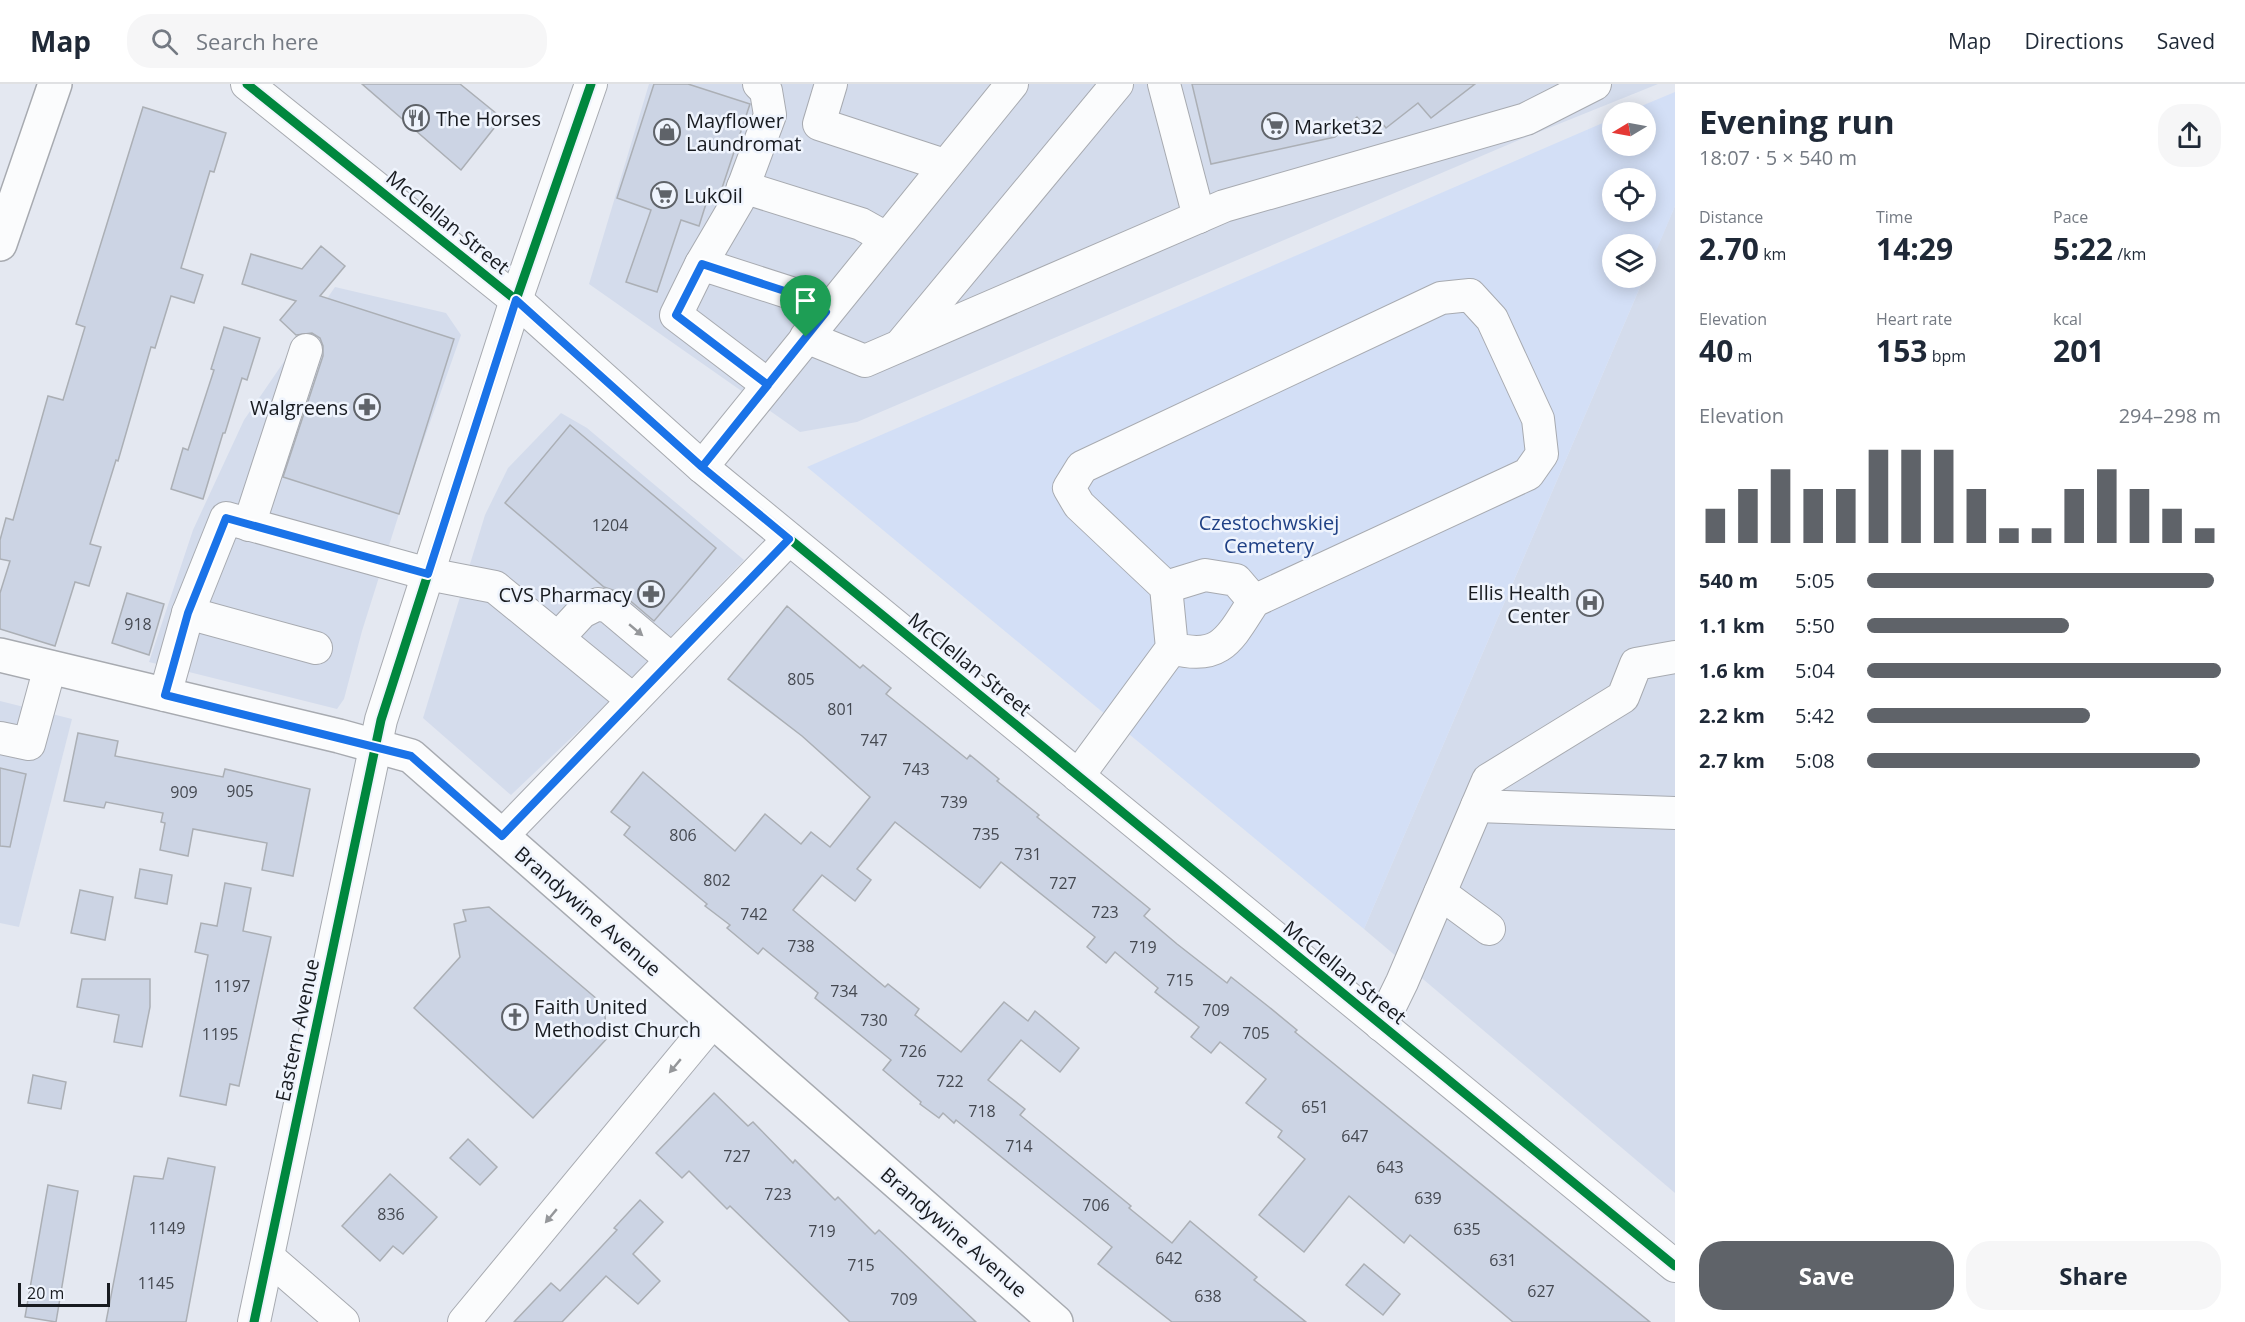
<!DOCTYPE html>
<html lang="en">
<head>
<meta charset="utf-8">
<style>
	:root { --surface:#fff; --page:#f6f6f7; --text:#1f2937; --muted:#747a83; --line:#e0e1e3; --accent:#5f6369 }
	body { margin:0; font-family:"Open Sans",sans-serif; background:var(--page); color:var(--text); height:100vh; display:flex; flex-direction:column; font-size:22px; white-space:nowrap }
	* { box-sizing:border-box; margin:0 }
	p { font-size:20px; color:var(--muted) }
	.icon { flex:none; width:33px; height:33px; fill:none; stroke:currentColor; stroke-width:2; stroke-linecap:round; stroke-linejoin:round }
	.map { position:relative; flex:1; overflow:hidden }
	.sheet { display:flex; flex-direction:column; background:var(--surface); width:570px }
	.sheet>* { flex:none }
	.needle { width:39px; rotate:260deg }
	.controls { position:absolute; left:1602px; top:18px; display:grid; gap:12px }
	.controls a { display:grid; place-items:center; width:54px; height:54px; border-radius:50%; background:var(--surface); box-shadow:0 3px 15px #0003; font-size:30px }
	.scale { position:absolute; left:18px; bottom:15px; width:92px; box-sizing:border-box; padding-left:6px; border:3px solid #181b20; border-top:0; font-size:16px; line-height:21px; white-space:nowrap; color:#181b20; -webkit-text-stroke:4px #eff4fd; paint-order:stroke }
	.pin { position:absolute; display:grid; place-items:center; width:51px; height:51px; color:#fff; margin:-62px -26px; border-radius:50% 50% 50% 0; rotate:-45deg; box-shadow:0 0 6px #0007 }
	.pin .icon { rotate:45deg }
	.round { display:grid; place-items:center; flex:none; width:63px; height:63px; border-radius:24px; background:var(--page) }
	.overview { display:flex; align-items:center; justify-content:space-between; height:102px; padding:0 24px }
	h1 { font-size:33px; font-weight:700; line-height:45px }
	.figures { display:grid; grid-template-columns:repeat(3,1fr); gap:9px; height:102px; padding:6px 24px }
	.figures div { display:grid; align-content:center }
	.figures b { font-size:30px; font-weight:700 }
	.figures small { font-size:16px; font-weight:400 }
	.figures p { font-size:16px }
	.chart { height:168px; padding:12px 24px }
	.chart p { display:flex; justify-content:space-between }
	.chart svg { width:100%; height:108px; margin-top:6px; stroke:var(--accent); stroke-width:6 }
	.cta { display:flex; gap:12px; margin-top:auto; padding:12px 24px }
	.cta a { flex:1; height:69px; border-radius:24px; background:var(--accent); color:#fff; font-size:24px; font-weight:700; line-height:69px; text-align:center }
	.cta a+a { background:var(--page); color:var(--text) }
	ul { padding:0 24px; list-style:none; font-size:20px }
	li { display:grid; grid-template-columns:96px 72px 1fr; align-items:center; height:45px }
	li i { height:15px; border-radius:8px; background:var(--accent) }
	header { display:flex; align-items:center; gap:36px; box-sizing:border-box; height:84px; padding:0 30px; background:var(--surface); border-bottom:2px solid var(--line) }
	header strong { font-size:28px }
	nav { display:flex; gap:33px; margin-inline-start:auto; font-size:21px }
	.search { width:420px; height:54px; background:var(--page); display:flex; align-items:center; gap:15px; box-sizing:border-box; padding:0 21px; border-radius:24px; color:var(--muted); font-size:22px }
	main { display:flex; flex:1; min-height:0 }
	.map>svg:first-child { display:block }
	.built { fill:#d4dcec }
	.green { fill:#d3dff6; fill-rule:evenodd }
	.building { fill:#ccd4e4; stroke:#abafb5; stroke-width:1.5 }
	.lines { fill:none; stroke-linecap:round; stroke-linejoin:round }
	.minor-casing { stroke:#a7aab0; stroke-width:34 }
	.major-casing { stroke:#a7aab0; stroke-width:36 }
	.minor { stroke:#fbfcfd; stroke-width:32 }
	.major { stroke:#fbfcfd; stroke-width:33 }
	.cycleway-casing { stroke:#eff4fd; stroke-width:13 }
	.cycleway { stroke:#00873e; stroke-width:9 }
	.oneway { fill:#95979a }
	.route-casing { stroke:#fff; stroke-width:12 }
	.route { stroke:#1a73e8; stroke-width:8 }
	.labels { text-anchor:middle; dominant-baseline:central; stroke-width:5; stroke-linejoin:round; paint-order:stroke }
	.number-label { font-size:16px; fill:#454951 }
	.poi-label { font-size:20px; fill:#181b20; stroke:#eff4fd; text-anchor:start }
	.street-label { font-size:20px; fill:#181b20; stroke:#eff4fd }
	.park-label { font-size:20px; fill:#1f4085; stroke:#eff4fd }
</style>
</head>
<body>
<header>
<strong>Map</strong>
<div class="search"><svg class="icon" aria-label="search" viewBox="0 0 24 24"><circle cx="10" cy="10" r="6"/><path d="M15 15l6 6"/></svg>Search here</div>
<nav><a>Map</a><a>Directions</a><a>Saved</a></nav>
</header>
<main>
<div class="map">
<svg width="1675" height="1238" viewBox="0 0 1675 1238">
	<rect width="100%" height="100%" fill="#e4e8f1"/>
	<g class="built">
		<path d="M649 0H1658L1519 56 857 338 800 348 589 200Z"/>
		<path d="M1675 122V1109L1364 845Z"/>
		<path d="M335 203 446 229 461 251 410 395 362 547 344 615 337 625 149 578 193 446 244 336Z"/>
		<path d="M561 329 587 344 744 476 607 620 511 711 423 634 485 431 508 384Z"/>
		<path d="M0 617 72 635 19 843 0 839Z"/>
	</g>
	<path class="green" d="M1675 8V122L1646 191V160H1612V194H1644L1364 845 807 383 1612 35V62H1646V28H1627ZM1612 94H1646V128H1612Z"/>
	<g class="building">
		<path d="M362 0H460L502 34 461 86Z"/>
		<path d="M654 0H688L750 20 720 110 710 107 699 142 681 136 657 208 626 198 651 126 617 114Z"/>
		<path d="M1192 0H1475L1431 34 1418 19 1386 44 1382 39 1371 49 1357 33 1335 53 1211 80Z"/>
		<path d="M143 23 226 49 214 88 210 87 181 184 203 191 194 219 171 212 155 264 151 263 118 377 116 376 90 460 101 463 89 502 75 498 55 562 0 545V509L10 477 0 475V456L6 434 13 436 48 312 63 316 85 243 76 240Z"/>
		<path d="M321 162 345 182 320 212 454 255 399 430 283 393 323 272V262L320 254 312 249 296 251 280 236 296 217 242 200 251 170 302 185Z"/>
		<path d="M224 243 260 254 247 296 242 294 225 349H223L203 415 171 405 183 364 188 366 214 286 211 285Z"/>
		<path d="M570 341 716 464 654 537 621 509 604 503 505 419Z"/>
		<path d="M127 509 164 520 149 571 112 559Z"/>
		<path d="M787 522 860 584 863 581 891 604 886 610 967 675 970 671 999 695 997 697 1039 731 1037 733 1150 825 1144 832 1177 860 1227 899 1231 893 1269 923 1297 946 1295 948 1650 1238H1513L1410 1151 1404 1159 1349 1112 1304 1168 1259 1131 1305 1075 1278 1053 1282 1047 1246 1019 1266 995 1220 958 1211 969 1191 953 1199 943 1155 908 1158 904 1115 868 1106 879 1087 863 1095 853 1001 778 980 804 895 738 857 785 871 796 855 817 822 791 793 826 885 903 888 900 919 925 915 931 961 968 1004 918 1028 937 1035 927 1079 964 1060 988 1021 956 988 996 1025 1025 1020 1031 1131 1122 1129 1124 1172 1159 1190 1137 1257 1193 1254 1196 1306 1238H1172L1098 1180 1112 1163 956 1036 954 1039 943 1029 939 1034 920 1020 921 1018 883 986 891 976 815 914 818 909 763 864 758 870 727 844 730 841 705 822 707 820 624 751 630 743 611 728 643 688 735 767 765 730 801 760 811 748 830 763 870 713 802 652 728 595Z"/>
		<path d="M78 649 118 657 115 672 223 693 225 685 310 705 293 792 262 786 267 759 193 745 188 772 160 766 165 739 161 738 163 729 106 718 104 724 64 717Z"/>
		<path d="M0 684 26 690 10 763 0 762Z"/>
		<path d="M140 785 172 791 167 820 135 814Z"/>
		<path d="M225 799 251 804 243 847 271 853 239 1002 230 1000 226 1021 180 1012 208 871 195 868 201 839 217 842Z"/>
		<path d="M80 806 113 813 105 856 71 849Z"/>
		<path d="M489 823 604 921 606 943 612 949 533 1034 414 924 460 873 454 840 466 837 463 826Z"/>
		<path d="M82 895H150V923L142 963 114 958 119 931 77 923Z"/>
		<path d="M33 991 66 998 61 1025 28 1019Z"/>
		<path d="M714 1009 748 1042 753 1038 793 1079 795 1076 835 1116 838 1113 875 1150 879 1146 976 1238H850L730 1122 727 1125 689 1087 682 1094 656 1069Z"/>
		<path d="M468 1055 497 1083 480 1101 450 1074Z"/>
		<path d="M168 1074 215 1083 186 1238H106L134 1092 163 1095Z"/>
		<path d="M390 1090 437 1133 403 1170 393 1162 380 1177 342 1142Z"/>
		<path d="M48 1101 78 1107 56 1238 25 1233Z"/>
		<path d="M640 1116 663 1138 633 1170 660 1197 638 1220 606 1192 562 1238H514L551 1199 560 1207 617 1146 614 1144Z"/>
		<path d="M1364 1180 1400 1210 1383 1231 1346 1201Z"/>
	</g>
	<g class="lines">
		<defs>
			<g id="minor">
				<path d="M247 0 516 216 702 383 1675 1182"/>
				<path d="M831 0 819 40 944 81"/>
				<path d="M1164 0 1199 133"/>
				<path d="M743 103 861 140 886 154"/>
				<path d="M701 180 738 117 770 31 766 7 759 0"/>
				<path d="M806 253 865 277 1224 122 1526 35 1595 0"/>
				<path d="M903 258 1117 0"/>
				<path d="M768 301 676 231 701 180 800 212 826 228"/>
				<path d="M702 383 1012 0"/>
				<path d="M249 441 306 266"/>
				<path d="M1166 503 1205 491 1236 496 1254 517"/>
				<path d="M188 529 316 564"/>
				<path d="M558 554 582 528 598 520 609 523 672 576"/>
				<path d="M165 611 188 529 226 434 428 490 495 503 633 616"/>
				<path d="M0 654 29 660 50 583"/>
				<path d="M1078 692 1172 564 1166 503 1079 421 1069 404 1082 383 1441 214 1470 211 1492 235 1538 335 1542 370 1528 390 1254 517C1230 554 1221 578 1172 564"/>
				<path d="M1477 722 1675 729"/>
				<path d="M502 752 789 455"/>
				<path d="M1440 809 1489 845"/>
				<path d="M1381 941 1402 898 1488 696 1623 613 1636 580 1675 573"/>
				<path d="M268 1173 343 1238"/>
				<path d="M254 1238 381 636 516 216 591 0"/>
				<path d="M464 1238 713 937"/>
			</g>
			<g id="major">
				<path d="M0 160 55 0"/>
				<path d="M0 571 339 652 411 672 1056 1238"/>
			</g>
		</defs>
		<use href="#minor" class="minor-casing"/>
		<use href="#major" class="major-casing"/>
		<use href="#minor" class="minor"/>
		<use href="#major" class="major"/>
		<defs>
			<g id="cycleway">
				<path d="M247 0 516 216 702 383 1675 1182"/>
				<path d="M254 1238 381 636 516 216 591 0"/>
			</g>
		</defs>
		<use href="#cycleway" class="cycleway-casing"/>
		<use href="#cycleway" class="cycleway"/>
	</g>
	<defs><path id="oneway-solid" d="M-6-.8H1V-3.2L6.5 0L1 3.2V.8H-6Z" transform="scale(1.5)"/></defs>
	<g class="oneway">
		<use href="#oneway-solid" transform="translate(636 546) rotate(40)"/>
		<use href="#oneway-solid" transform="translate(675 982) rotate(130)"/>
		<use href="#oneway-solid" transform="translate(551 1132) rotate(130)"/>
	</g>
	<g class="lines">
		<defs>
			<path id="route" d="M806 253 826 228 800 212 702 180 676 231 768 301 702 383 516 216 428 490 226 434 188 529 165 611 411 672 502 752 789 455 702 383 806 253"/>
		</defs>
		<use href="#route" class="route-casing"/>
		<use href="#route" class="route"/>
	</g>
	<defs>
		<symbol id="restaurant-ring" viewBox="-11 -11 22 22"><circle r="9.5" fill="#eff4fd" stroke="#5f6369" stroke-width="1.5"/><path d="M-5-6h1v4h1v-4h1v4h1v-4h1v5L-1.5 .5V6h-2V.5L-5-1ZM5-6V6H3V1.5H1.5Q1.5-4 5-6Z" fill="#5f6369"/></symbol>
		<symbol id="supermarket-ring" viewBox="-11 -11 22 22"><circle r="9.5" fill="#eff4fd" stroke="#5f6369" stroke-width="1.5"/><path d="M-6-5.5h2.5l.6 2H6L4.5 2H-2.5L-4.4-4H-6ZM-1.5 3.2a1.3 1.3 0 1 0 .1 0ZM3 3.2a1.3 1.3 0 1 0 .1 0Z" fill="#5f6369"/></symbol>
		<symbol id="shop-ring" viewBox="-11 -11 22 22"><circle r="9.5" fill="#eff4fd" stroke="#5f6369" stroke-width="1.5"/><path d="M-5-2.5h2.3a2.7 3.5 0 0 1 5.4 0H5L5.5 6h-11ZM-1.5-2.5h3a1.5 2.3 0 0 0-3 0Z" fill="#5f6369"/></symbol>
		<symbol id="pharmacy-ring" viewBox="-11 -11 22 22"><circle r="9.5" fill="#eff4fd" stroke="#5f6369" stroke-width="1.5"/><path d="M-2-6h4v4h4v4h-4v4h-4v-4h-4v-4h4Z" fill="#5f6369"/></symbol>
		<symbol id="hospital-ring" viewBox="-11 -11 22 22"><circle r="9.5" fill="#eff4fd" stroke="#5f6369" stroke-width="1.5"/><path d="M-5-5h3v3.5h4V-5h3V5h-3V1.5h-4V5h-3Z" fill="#5f6369"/></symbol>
		<symbol id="church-ring" viewBox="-11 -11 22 22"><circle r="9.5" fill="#eff4fd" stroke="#5f6369" stroke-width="1.5"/><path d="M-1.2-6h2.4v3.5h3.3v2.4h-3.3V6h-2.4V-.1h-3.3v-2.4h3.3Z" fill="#5f6369"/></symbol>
	</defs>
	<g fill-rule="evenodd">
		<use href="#restaurant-ring" x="401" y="19" width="30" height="30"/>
		<use href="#supermarket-ring" x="1260" y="27" width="30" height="30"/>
		<use href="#shop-ring" x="652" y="33" width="30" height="30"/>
		<use href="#supermarket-ring" x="649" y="96" width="30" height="30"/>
		<use href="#pharmacy-ring" x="352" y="308" width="30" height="30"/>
		<use href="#pharmacy-ring" x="636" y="495" width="30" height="30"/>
		<use href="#hospital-ring" x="1575" y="504" width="30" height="30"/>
		<use href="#church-ring" x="500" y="918" width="30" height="30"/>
	</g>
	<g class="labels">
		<g class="number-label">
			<text x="610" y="441">1204</text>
			<text x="138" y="540">918</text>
			<text x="801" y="595">805</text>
			<text x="841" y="625">801</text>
			<text x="874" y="656">747</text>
			<text x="916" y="685">743</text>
			<text x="240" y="707">905</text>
			<text x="184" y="708">909</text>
			<text x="954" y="718">739</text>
			<text x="986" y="750">735</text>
			<text x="683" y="751">806</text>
			<text x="1028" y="770">731</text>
			<text x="717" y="796">802</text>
			<text x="1063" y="799">727</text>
			<text x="1105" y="828">723</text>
			<text x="754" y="830">742</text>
			<text x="801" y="862">738</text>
			<text x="1143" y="863">719</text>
			<text x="1180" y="896">715</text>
			<text x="232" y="902">1197</text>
			<text x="844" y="907">734</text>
			<text x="1216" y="926">709</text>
			<text x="874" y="936">730</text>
			<text x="1256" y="949">705</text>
			<text x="220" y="950">1195</text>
			<text x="913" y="967">726</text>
			<text x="950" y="997">722</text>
			<text x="1315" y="1023">651</text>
			<text x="982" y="1027">718</text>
			<text x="1355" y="1052">647</text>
			<text x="1019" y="1062">714</text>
			<text x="737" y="1072">727</text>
			<text x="1390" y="1083">643</text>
			<text x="778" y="1110">723</text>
			<text x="1428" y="1114">639</text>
			<text x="1096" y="1121">706</text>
			<text x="391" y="1130">836</text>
			<text x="167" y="1144">1149</text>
			<text x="1467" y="1145">635</text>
			<text x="822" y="1147">719</text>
			<text x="1169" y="1174">642</text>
			<text x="1503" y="1176">631</text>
			<text x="861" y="1181">715</text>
			<text x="156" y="1199">1145</text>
			<text x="1541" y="1207">627</text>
			<text x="1208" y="1212">638</text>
			<text x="904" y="1215">709</text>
		</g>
		<g class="poi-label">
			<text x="436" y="34">The Horses</text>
			<text x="686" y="36">Mayflower<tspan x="686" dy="23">Laundromat</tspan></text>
			<text x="1294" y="42">Market32</text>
			<text x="684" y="111">LukOil</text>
			<text x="348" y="323" text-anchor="end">Walgreens</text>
			<text x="1570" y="508" text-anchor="end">Ellis Health<tspan x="1570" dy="23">Center</tspan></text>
			<text x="632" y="510" text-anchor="end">CVS Pharmacy</text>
			<text x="534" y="922">Faith United<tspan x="534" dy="23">Methodist Church</tspan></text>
		</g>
		<g class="street-label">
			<text transform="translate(448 138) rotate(39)">McClellan Street</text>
			<text transform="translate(970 580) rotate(39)">McClellan Street</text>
			<text transform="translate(588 827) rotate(41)">Brandywine Avenue</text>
			<text transform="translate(1345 888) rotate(39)">McClellan Street</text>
			<text transform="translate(297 946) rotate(-78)">Eastern Avenue</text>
			<text transform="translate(954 1148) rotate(41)">Brandywine Avenue</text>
		</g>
		<g class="park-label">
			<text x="1269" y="438">Czestochwskiej<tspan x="1269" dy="23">Cemetery</tspan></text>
		</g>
	</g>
</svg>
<div class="controls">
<a><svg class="needle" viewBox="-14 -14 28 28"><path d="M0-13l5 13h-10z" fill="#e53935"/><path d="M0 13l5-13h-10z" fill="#747a83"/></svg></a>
<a><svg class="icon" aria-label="locate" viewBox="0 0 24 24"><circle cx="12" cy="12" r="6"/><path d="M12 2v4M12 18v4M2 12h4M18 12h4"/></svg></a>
<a><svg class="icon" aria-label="layers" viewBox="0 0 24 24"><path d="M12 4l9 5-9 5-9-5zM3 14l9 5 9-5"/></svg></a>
</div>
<div class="scale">20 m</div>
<div class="pin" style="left:806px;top:253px;background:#1e9e55"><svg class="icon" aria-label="arrive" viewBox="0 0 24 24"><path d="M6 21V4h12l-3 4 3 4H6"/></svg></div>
</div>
<section class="sheet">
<div class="overview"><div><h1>Evening run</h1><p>18:07 · 5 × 540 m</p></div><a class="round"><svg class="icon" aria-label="share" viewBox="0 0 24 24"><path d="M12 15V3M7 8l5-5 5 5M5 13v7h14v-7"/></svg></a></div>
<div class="figures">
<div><p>Distance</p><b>2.70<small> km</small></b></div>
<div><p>Time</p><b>14:29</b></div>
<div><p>Pace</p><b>5:22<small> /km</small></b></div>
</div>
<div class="figures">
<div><p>Elevation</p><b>40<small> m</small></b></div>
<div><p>Heart rate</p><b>153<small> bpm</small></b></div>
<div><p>kcal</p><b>201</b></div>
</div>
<div class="chart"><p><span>Elevation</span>294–298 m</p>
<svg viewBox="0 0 160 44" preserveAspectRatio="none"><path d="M5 44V30M15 44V22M25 44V14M35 44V22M45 44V22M55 44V6M65 44V6M75 44V6M85 44V22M95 44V38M105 44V38M115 44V22M125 44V14M135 44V22M145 44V30M155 44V38"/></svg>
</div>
<ul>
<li><b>540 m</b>5:05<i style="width:98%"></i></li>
<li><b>1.1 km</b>5:50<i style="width:57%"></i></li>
<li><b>1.6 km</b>5:04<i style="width:100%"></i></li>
<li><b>2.2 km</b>5:42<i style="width:63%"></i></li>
<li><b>2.7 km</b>5:08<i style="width:94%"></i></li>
</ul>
<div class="cta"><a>Save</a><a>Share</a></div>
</section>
</main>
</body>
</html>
